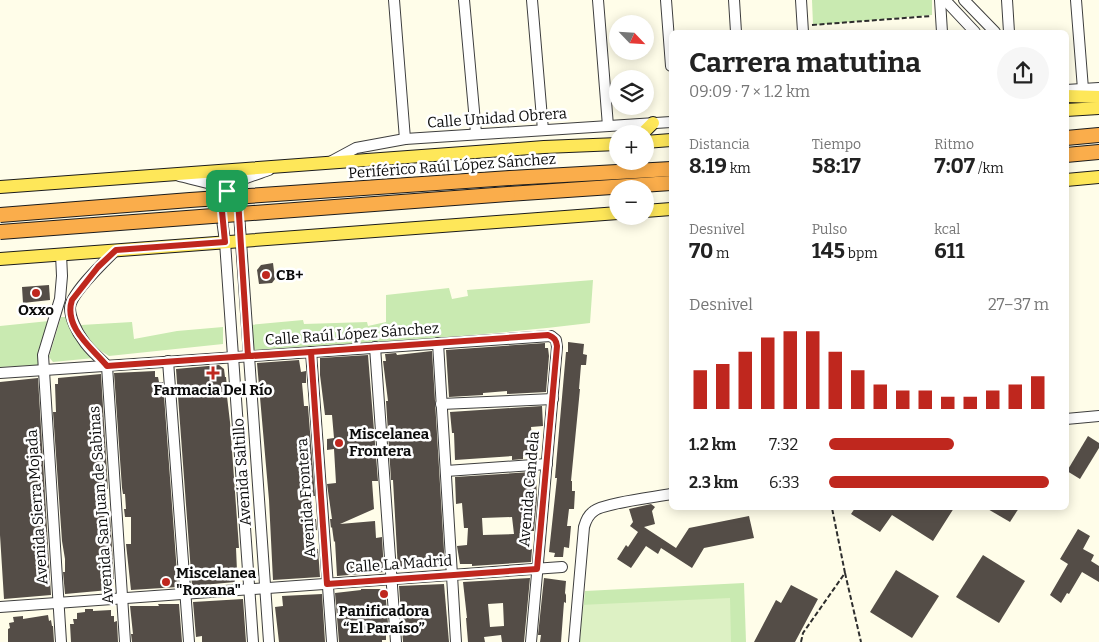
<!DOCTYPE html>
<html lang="es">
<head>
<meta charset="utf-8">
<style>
	:root { --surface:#fff; --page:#f6f6f6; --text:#222; --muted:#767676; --accent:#bf271e }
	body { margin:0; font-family:Bitter,serif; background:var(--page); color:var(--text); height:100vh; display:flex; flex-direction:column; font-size:19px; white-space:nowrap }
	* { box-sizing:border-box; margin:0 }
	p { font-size:16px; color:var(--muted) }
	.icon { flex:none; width:28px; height:28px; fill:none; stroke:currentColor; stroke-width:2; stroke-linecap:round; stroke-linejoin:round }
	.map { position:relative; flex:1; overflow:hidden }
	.panel { position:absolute; left:669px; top:30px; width:400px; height:480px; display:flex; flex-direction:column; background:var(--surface); border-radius:8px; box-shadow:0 2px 12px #0003 }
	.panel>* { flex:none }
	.needle { width:32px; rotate:115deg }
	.tools { position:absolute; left:609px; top:15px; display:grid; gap:10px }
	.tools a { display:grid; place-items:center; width:45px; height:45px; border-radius:50%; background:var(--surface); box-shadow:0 2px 12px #0003; font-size:25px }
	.pin { position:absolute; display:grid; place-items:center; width:42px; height:42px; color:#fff; margin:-21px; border-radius:10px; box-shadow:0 2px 8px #0006 }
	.round { display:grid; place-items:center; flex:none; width:52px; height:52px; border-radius:26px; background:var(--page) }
	.head { display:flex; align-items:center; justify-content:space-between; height:85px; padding:0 20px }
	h1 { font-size:28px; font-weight:700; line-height:38px }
	.metrics { display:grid; grid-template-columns:repeat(3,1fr); gap:8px; height:85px; padding:5px 20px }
	.metrics div { display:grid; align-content:center }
	.metrics b { font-size:21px; font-weight:700 }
	.metrics small { font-size:14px; font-weight:400 }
	.metrics p { font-size:14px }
	.chart { height:140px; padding:10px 20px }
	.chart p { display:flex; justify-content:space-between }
	.chart svg { width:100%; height:90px; margin-top:5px; stroke:var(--accent); stroke-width:6 }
	ul { padding:0 20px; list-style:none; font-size:16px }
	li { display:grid; grid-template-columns:80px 60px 1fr; align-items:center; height:38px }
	li i { height:12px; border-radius:6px; background:var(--accent) }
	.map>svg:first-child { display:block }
	.green { fill:#c9eab1 }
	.pitch { fill:#ddf1c4 }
	.building { fill:#544d47; fill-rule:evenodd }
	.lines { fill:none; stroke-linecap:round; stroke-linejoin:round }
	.minor-casing { stroke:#3e3e3e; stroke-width:12 }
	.major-casing { stroke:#1c1c1c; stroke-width:14 }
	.highway-casing { stroke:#1c1c1c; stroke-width:16 }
	.path { stroke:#2d2d2d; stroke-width:2; stroke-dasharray:5 2.5; stroke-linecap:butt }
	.minor { stroke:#fff; stroke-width:10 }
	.major { stroke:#fee759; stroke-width:12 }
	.highway { stroke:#faad4b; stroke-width:14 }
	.highway-bridge-casing { stroke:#1c1c1c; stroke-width:16; stroke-linecap:butt }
	.highway-bridge { stroke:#faad4b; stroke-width:14 }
	.route-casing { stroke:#fff; stroke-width:10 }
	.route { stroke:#bf271e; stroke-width:6 }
	.poi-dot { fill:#bf271e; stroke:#fff; stroke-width:2 }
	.labels { text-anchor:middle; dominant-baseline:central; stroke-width:5; stroke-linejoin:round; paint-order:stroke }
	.street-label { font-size:15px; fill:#0b0b0b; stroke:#fff }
	.poi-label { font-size:15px; font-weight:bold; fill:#0b0b0b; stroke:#fff; text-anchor:start }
</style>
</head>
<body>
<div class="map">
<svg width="1099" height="642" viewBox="0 0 1099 642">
	<rect width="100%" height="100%" fill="#fffde9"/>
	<g class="green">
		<path d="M812 0H932V15L813 25Z"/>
		<path d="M593 280 590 323C479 337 367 342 255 350L251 347 250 325 303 320 304 324 367 322 368 326 386 322V295L449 288 452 299 468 296 467 290Z"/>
		<path d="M61 317H67L94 358 53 362 49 357Z"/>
		<path d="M49 321 38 365 0 367V326Z"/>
		<path d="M132 322 134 339 177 331 223 327V344L109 356 93 346 81 325Z"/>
		<path d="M744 583 746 642H580L585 591Z"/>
	</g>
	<path class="pitch" d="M730 598 731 642H581L580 605Z"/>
	<g class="building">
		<path d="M273 263 275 279 272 283 259 284 257 270 261 265Z"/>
		<path d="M49 285 50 300 23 303 22 287Z"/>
		<path d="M568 342 584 344 583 354 587 355 586 365H581L579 389H580L571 481H572V491H575L574 509H569L567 526H571L569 548 564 547 563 557H554L555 553 549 552 557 478H555L557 454 566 352H568Z"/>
		<path d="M545 343V348H548L549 356 546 392 507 394V391L483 393V395L449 397 446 350Z"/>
		<path d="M432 351 445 567 398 570 393 480H391L386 401H388L383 361H386L385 354 396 353 397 355Z"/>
		<path d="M368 355 378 481H372L374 509 340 524 375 521 376 538 382 537 384 572 337 576 335 541 334 542 332 527 331 528 330 519H332L327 484 336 483 334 449 327 450V439L334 438 332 415H325L320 375V358Z"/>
		<path d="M299 360 301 372 306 371V383H302L303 394 304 406H308L315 496H310L312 519H316L317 530 313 531V548L318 549 320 577 273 580 269 500 257 363Z"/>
		<path d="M219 365 224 369 225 377H226L227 387 226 388 230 422 239 548H236L237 571 234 572 235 582 192 586 176 369Z"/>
		<path d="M155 371V377H158L159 382H163L178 587 131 590 126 544H131V517H125L124 509H126L125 494H123L122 488 114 373Z"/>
		<path d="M101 374 108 489H105L106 508H108L110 515 114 579H111L112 585 109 586V590L65 594 63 572H65V559L62 541 53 412H56L55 384H58V378Z"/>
		<path d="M38 378 51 595 4 599 0 535V382Z"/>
		<path d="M542 406 543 426 531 427 533 447H536V455L523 456V459L512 460V456L455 460 454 433H452L450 412Z"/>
		<path d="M1088 436 1099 443V448L1080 479 1067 471Z"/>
		<path d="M531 472 532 476H536L537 498 534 531H528L529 550 532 549 531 562 472 566V564H460L457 546 467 545 468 528H464L462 503 456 504 455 477ZM512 517 514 534 483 535 482 518Z"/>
		<path d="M651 504 655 507 652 511 655 524 644 527 676 548 689 528 749 516 754 538 704 548 692 568 661 548 658 554 646 546 631 568 617 559 626 545 628 547 638 532 630 526 633 522 629 509Z"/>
		<path d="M855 508H954L933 541 892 515 880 532 851 514Z"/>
		<path d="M986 508H1019L1010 522Z"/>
		<path d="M1078 529 1090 536 1083 549 1094 555 1091 561 1099 566V582L1082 572 1069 594 1067 593 1061 603 1050 595 1068 564 1060 559Z"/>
		<path d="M983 555 1025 581 999 623 956 597Z"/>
		<path d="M896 570 939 596 912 638 870 612Z"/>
		<path d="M530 578 524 642H502L501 635 484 637 485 642H468L466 618H467L463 582ZM503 603 504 626 490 627 488 604Z"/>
		<path d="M544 578 566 581 565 593 566 595V603L564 602 561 642H540L541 635H538Z"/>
		<path d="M444 584 449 642H403L399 586Z"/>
		<path d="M791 585 818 599 795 642H754L776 600 781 603Z"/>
		<path d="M361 589H385L389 635H386V640H382V642H339L335 593 361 590Z"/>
		<path d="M322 594 325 642H279L275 607 283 606 282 596Z"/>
		<path d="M243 599 246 642H202V636L196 637 193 602Z"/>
		<path d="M158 604H179L182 642H132L131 634H133L130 606H159Z"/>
		<path d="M85 609H93V611L111 610V616H114V622L117 621 118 642H71L70 624H74L73 619H77V613L85 612Z"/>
		<path d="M48 615 49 621 51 620 52 626H53L54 642H8V629L10 628 9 623 14 622 13 617 23 616V619Z"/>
	</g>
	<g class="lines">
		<defs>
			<g id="minor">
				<path d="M394 0 405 139"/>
				<path d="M464 0 476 133"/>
				<path d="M532 0 543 130"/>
				<path d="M598 0 608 126"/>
				<path d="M666 0 671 66"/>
				<path d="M734 0 736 32"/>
				<path d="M801 0 803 32"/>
				<path d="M940 0 942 32"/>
				<path d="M945 0 975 32"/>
				<path d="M964 0 995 32"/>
				<path d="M1007 0 1009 32"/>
				<path d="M1076 0 1083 89"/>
				<path d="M1066 90 1099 88"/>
				<path d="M330 162 356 148 405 139 671 122"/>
				<path d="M179 176C199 181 224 184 238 199L269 642"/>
				<path d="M116 250C106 260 70 294 70 308 70 318 77 332 83 340 89 350 99 357 107 366L125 642"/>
				<path d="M438 343 456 642"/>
				<path d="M375 347 396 642"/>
				<path d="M311 352 332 642"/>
				<path d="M168 361 189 642"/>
				<path d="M0 373 551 336 556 340 557 347 531 642"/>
				<path d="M441 404 553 399"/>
				<path d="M1066 419 1099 416"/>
				<path d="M446 471 547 464"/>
				<path d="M0 607 562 567"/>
				<path d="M61 642 43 355 60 299 62 276 61 254"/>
				<path d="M253 642 225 242C224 232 220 210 221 202 224 182 253 176 269 170"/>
				<path d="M574 642 584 527C586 520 588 515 594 511 604 503 656 497 671 494"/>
			</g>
			<g id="major">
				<path d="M1066 96 1099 97"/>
				<path d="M1066 110 1099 108"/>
				<path d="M642 134 653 123"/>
				<path d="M645 142 671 140"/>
				<path d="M1066 180 1099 177"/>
				<path d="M0 187 544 147 618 144"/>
				<path d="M645 211 671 209"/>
				<path d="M0 259 618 213"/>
			</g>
			<g id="highway">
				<path d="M1066 138 1099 135"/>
				<path d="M1066 155 1099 152"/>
				<path d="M510 178 671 169"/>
				<path d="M508 194 671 183"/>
			</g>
		</defs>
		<use href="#minor" class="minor-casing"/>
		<use href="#major" class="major-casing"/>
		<use href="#highway" class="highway-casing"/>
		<g class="path">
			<path d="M812 25 931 16"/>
			<path d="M845 573 861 642"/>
			<path d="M801 642 803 633 845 573 832 508"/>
		</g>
		<use href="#minor" class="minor"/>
		<use href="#major" class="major"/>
		<use href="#highway" class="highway"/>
		<defs>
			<g id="highway-bridge">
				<path d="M0 215 190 200 510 178"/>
				<path d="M0 232 508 194"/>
			</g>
		</defs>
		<use href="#highway-bridge" class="highway-bridge-casing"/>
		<use href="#highway-bridge" class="highway-bridge"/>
	</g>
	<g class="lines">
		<defs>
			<path id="route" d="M227 191 221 201 225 242 116 250 98 267 72 300C63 327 92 348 107 366L248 356H253C352 349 450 342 548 335 555 338 556 340 557 346L537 569 327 584 311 352 248 356 238 199 232 193 227 191"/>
		</defs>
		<use href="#route" class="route-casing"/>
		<use href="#route" class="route"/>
	</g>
	<g class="poi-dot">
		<circle cx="266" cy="275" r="5"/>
		<circle cx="36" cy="293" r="5"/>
		<path d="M210.5 365.5h5v5h5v5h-5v5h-5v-5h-5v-5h5z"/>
		<circle cx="339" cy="443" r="5"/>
		<circle cx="166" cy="582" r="5"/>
		<circle cx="384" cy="594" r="5"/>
	</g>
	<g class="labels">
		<g class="street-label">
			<text transform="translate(497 118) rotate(-4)">Calle Unidad Obrera</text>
			<text transform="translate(452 166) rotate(-4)">Periférico Raúl López Sánchez</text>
			<text transform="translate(352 334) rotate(-4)">Calle Raúl López Sánchez</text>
			<text transform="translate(242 472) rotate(-94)">Avenida Saltillo</text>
			<text transform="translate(529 489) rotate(-85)">Avenida Candela</text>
			<text transform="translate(306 498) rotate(-94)">Avenida Frontera</text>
			<text transform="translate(101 505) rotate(-94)">Avenida San Juan de Sabinas</text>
			<text transform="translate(37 507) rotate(-94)">Avenida Sierra Mojada</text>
			<text transform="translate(399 564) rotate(-4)">Calle La Madrid</text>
		</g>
		<g class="poi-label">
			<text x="276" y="275">CB+</text>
			<text x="36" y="310" text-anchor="middle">Oxxo</text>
			<text x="213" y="390" text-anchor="middle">Farmacia Del Río</text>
			<text x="349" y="434">Miscelanea<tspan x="349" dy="17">Frontera</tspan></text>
			<text x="176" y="573">Miscelanea<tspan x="176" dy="17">"Roxana"</tspan></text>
			<text x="384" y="611" text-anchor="middle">Panificadora<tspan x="384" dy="17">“El Paraíso”</tspan></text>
		</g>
	</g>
</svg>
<div class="tools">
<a><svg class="needle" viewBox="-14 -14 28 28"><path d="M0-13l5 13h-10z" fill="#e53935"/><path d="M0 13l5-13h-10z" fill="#767676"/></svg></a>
<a><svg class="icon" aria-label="layers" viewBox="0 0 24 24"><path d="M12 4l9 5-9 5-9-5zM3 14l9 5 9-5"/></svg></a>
<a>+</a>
<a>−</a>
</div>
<div class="pin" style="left:227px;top:191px;background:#1e9e55"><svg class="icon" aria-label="arrive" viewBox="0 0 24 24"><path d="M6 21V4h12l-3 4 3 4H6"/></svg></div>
<section class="panel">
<div class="head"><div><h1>Carrera matutina</h1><p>09:09 · 7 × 1.2 km</p></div><a class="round"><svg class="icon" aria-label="share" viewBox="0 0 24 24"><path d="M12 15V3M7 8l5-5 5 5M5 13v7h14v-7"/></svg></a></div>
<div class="metrics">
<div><p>Distancia</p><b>8.19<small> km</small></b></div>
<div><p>Tiempo</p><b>58:17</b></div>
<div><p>Ritmo</p><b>7:07<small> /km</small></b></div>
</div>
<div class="metrics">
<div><p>Desnivel</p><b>70<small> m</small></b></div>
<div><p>Pulso</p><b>145<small> bpm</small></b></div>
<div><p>kcal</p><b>611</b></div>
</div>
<div class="chart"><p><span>Desnivel</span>27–37 m</p>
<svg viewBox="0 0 160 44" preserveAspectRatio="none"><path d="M5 44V25M15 44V22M25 44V16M35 44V9M45 44V6M55 44V6M65 44V16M75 44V25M85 44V32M95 44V35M105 44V35M115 44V38M125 44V38M135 44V35M145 44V32M155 44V28"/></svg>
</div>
<ul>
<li><b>1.2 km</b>7:32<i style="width:57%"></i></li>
<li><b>2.3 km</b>6:33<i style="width:100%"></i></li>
</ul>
</section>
</div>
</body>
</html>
